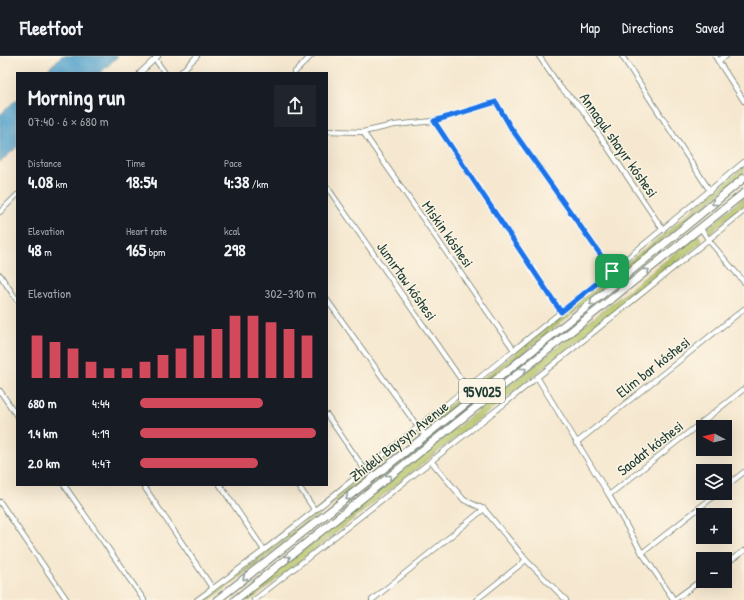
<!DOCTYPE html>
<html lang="en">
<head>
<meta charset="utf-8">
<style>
	:root { --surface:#171b24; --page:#20242c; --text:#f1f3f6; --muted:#9ea1a6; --line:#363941; --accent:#d1495b }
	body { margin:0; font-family:"Patrick Hand",sans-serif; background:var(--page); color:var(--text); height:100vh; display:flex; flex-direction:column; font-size:15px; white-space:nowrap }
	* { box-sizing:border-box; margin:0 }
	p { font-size:13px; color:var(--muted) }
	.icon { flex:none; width:22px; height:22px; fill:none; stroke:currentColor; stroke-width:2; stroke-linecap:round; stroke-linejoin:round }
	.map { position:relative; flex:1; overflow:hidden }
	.details { position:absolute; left:16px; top:16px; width:312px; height:414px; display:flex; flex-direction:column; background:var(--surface); border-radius:0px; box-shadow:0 4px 16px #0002 }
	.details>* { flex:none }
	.needle { width:26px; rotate:277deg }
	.controls { position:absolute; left:696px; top:364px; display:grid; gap:8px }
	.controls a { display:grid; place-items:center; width:36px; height:36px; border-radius:0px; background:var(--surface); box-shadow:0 4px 16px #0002; font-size:20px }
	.pin { position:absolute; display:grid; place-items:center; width:34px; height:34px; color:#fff; margin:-17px; border-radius:8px; box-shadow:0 2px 6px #0006 }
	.round { display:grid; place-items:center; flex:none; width:42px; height:42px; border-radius:0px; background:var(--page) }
	.summary { display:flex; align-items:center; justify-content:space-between; height:68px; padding:0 12px }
	h1 { font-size:22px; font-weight:800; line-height:30px }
	.figures { display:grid; grid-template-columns:repeat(3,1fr); gap:6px; height:68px; padding:4px 12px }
	.figures div { display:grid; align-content:center }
	.figures b { font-size:17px; font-weight:800 }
	.figures small { font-size:11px; font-weight:400 }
	.figures p { font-size:11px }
	.chart { height:112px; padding:8px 12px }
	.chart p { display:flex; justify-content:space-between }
	.chart svg { width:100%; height:72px; margin-top:4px; stroke:var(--accent); stroke-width:6 }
	ul { padding:0 12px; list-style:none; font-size:13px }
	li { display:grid; grid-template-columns:64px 48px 1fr; align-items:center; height:30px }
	li i { height:10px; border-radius:5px; background:var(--accent) }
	header { display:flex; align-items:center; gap:24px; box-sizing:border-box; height:56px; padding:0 20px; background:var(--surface); border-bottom:1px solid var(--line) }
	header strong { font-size:19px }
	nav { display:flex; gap:22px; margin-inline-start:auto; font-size:14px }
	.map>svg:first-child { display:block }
	.green { fill:#b5c466; stroke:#6a804d }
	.water { fill:#55a4cf; stroke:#3a7082 }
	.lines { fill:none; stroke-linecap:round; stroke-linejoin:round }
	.minor-casing { stroke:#6a796b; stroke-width:6 }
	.primary-casing { stroke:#6a796b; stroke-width:9 }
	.minor { stroke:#fff; stroke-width:4.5 }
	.primary { stroke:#fff; stroke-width:7 }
	.oneway { stroke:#8f9e9a }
	.route-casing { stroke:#fff; stroke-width:8 }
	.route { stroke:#1a73e8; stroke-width:5 }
	.labels { text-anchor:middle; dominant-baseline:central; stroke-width:3; stroke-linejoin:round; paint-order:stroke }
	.shield { fill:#fcf5e5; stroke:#617469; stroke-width:1 }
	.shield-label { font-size:14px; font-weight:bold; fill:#1f3d34 }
	.street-label { font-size:15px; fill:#1f3d34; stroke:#fcf5e5 }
</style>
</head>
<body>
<header>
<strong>Fleetfoot</strong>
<nav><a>Map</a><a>Directions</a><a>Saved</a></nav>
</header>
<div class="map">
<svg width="744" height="544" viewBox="0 0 744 544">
	<rect width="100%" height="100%" fill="#fcf5e5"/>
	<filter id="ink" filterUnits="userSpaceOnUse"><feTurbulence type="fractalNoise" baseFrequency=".025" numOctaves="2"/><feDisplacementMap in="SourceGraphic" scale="8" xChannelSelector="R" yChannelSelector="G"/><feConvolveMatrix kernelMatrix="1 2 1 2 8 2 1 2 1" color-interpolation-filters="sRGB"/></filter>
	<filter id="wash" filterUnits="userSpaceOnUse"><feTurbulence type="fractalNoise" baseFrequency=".012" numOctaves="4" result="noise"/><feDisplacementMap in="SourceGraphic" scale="16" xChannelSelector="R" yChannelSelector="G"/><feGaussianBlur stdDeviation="0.9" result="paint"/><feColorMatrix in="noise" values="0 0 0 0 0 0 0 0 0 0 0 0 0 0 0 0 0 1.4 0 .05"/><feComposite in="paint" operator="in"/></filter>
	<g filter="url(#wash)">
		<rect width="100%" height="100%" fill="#f6e8d0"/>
		<g class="green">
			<path d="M744 111V117L571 259 488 324 427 374 424 370 674 170Z"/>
			<path d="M744 141V149L710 177 707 173Z"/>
			<path d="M698 179 702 186 261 536 250 544H241Z"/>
			<path d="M416 376 419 380 210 544H203L245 513Z"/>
		</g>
		<g class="water">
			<path d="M62 0H118L100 17H44Z"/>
			<path d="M17 43V91L0 106V59Z"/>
		</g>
	</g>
	<g filter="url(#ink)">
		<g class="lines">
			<defs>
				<g id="minor">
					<path d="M539 0 560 31 582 53 663 174"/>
					<path d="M622 0 710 135"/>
					<path d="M715 0 744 45"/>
					<path d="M155 3 165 17"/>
					<path d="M718 5 726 0"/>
					<path d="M140 17 158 0"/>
					<path d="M180 17 197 0"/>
					<path d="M294 17 311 0"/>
					<path d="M434 65 561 256"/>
					<path d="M327 75 363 76 394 69 434 65 496 46 511 72 612 215"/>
					<path d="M363 76 514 294"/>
					<path d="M327 131 467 332"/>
					<path d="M0 156 17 139"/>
					<path d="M701 173 711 187 744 226"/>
					<path d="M0 219 17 244"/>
					<path d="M327 244 418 371 426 380"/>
					<path d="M537 321 609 439 642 497 674 544"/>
					<path d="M0 335 17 360"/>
					<path d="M327 359 365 414"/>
					<path d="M576 387 744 253"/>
					<path d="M431 405 464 444 484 453 526 504 566 544"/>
					<path d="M64 429 144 544"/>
					<path d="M143 429 213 533"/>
					<path d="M220 429 264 494"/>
					<path d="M298 429 314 453"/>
					<path d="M725 431 744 416"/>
					<path d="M609 439 744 333"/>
					<path d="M0 446 67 544"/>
					<path d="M642 497 718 437"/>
					<path d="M725 508 744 495"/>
					<path d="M197 544C270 492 339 435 408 379 521 289 633 198 744 106"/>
					<path d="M254 544 499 352 744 155"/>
					<path d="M372 544 484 453"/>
					<path d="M476 544 526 504"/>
					<path d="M674 544 703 523"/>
				</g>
				<g id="primary">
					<path d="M217 544C394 405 571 266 744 122"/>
					<path d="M235 544 744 137"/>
				</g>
			</defs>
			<use href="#minor" class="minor-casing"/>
			<use href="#primary" class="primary-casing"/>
			<use href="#minor" class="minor"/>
			<use href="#primary" class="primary"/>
		</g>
		<defs><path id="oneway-chevron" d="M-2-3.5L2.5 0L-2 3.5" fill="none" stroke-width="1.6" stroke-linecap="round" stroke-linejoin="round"/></defs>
		<g class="oneway">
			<use href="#oneway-chevron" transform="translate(714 147) rotate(141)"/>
			<use href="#oneway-chevron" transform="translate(647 215) rotate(-38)"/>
			<use href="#oneway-chevron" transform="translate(592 247) rotate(141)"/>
			<use href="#oneway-chevron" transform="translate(524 314) rotate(-39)"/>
			<use href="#oneway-chevron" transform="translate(389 421) rotate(-39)"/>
			<use href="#oneway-chevron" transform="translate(348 442) rotate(142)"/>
			<use href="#oneway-chevron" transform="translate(288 502) rotate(-39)"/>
			<use href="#oneway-chevron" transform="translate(245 522) rotate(142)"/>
		</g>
	</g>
	<g class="lines" filter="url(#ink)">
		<defs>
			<path id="route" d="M496 46 511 72 612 215 561 256 434 65Z"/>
		</defs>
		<use href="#route" class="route-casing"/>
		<use href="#route" class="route"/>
	</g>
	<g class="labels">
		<rect class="shield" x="459" y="323" width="46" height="24" rx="3"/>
		<g class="shield-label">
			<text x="482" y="335">95V025</text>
		</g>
		<g class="street-label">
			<text transform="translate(619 89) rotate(55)">Annaqul shayır kóshesi</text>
			<text transform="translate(448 178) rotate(55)">Miskin kóshesi</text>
			<text transform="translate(407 225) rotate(55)">Jumırtaw kóshesi</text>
			<text transform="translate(653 311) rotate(-38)">Elim bar kóshesi</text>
			<text transform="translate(399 385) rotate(-38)">Zhideli Baysyn Avenue</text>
			<text transform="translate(650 392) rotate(-38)">Saodat kóshesi</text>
		</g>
	</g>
</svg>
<div class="controls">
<a><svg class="needle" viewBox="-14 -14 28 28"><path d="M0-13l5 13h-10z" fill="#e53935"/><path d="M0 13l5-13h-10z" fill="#9ea1a6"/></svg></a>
<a><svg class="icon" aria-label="layers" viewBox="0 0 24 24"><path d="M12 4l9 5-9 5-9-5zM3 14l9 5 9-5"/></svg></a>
<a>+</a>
<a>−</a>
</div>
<div class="pin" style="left:612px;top:215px;background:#1e9e55"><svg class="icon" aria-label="arrive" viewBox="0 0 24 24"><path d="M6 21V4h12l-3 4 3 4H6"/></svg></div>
<section class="details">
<div class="summary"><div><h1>Morning run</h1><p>07:40 · 6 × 680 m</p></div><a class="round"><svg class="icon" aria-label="share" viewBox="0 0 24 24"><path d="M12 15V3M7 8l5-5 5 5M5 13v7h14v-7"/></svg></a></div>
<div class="figures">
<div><p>Distance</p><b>4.08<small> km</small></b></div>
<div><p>Time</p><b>18:54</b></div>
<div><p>Pace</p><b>4:38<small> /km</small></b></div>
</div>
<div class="figures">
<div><p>Elevation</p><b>48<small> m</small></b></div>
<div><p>Heart rate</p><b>165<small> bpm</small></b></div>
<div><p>kcal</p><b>298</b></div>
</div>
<div class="chart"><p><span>Elevation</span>302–310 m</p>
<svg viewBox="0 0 160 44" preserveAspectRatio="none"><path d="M5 44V18M15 44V22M25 44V26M35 44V34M45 44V38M55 44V38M65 44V34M75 44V30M85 44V26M95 44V18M105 44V14M115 44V6M125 44V6M135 44V10M145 44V14M155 44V18"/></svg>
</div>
<ul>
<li><b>680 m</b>4:44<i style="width:70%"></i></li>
<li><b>1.4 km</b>4:19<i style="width:100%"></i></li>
<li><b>2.0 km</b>4:47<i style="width:67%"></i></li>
</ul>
</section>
</div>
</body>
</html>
